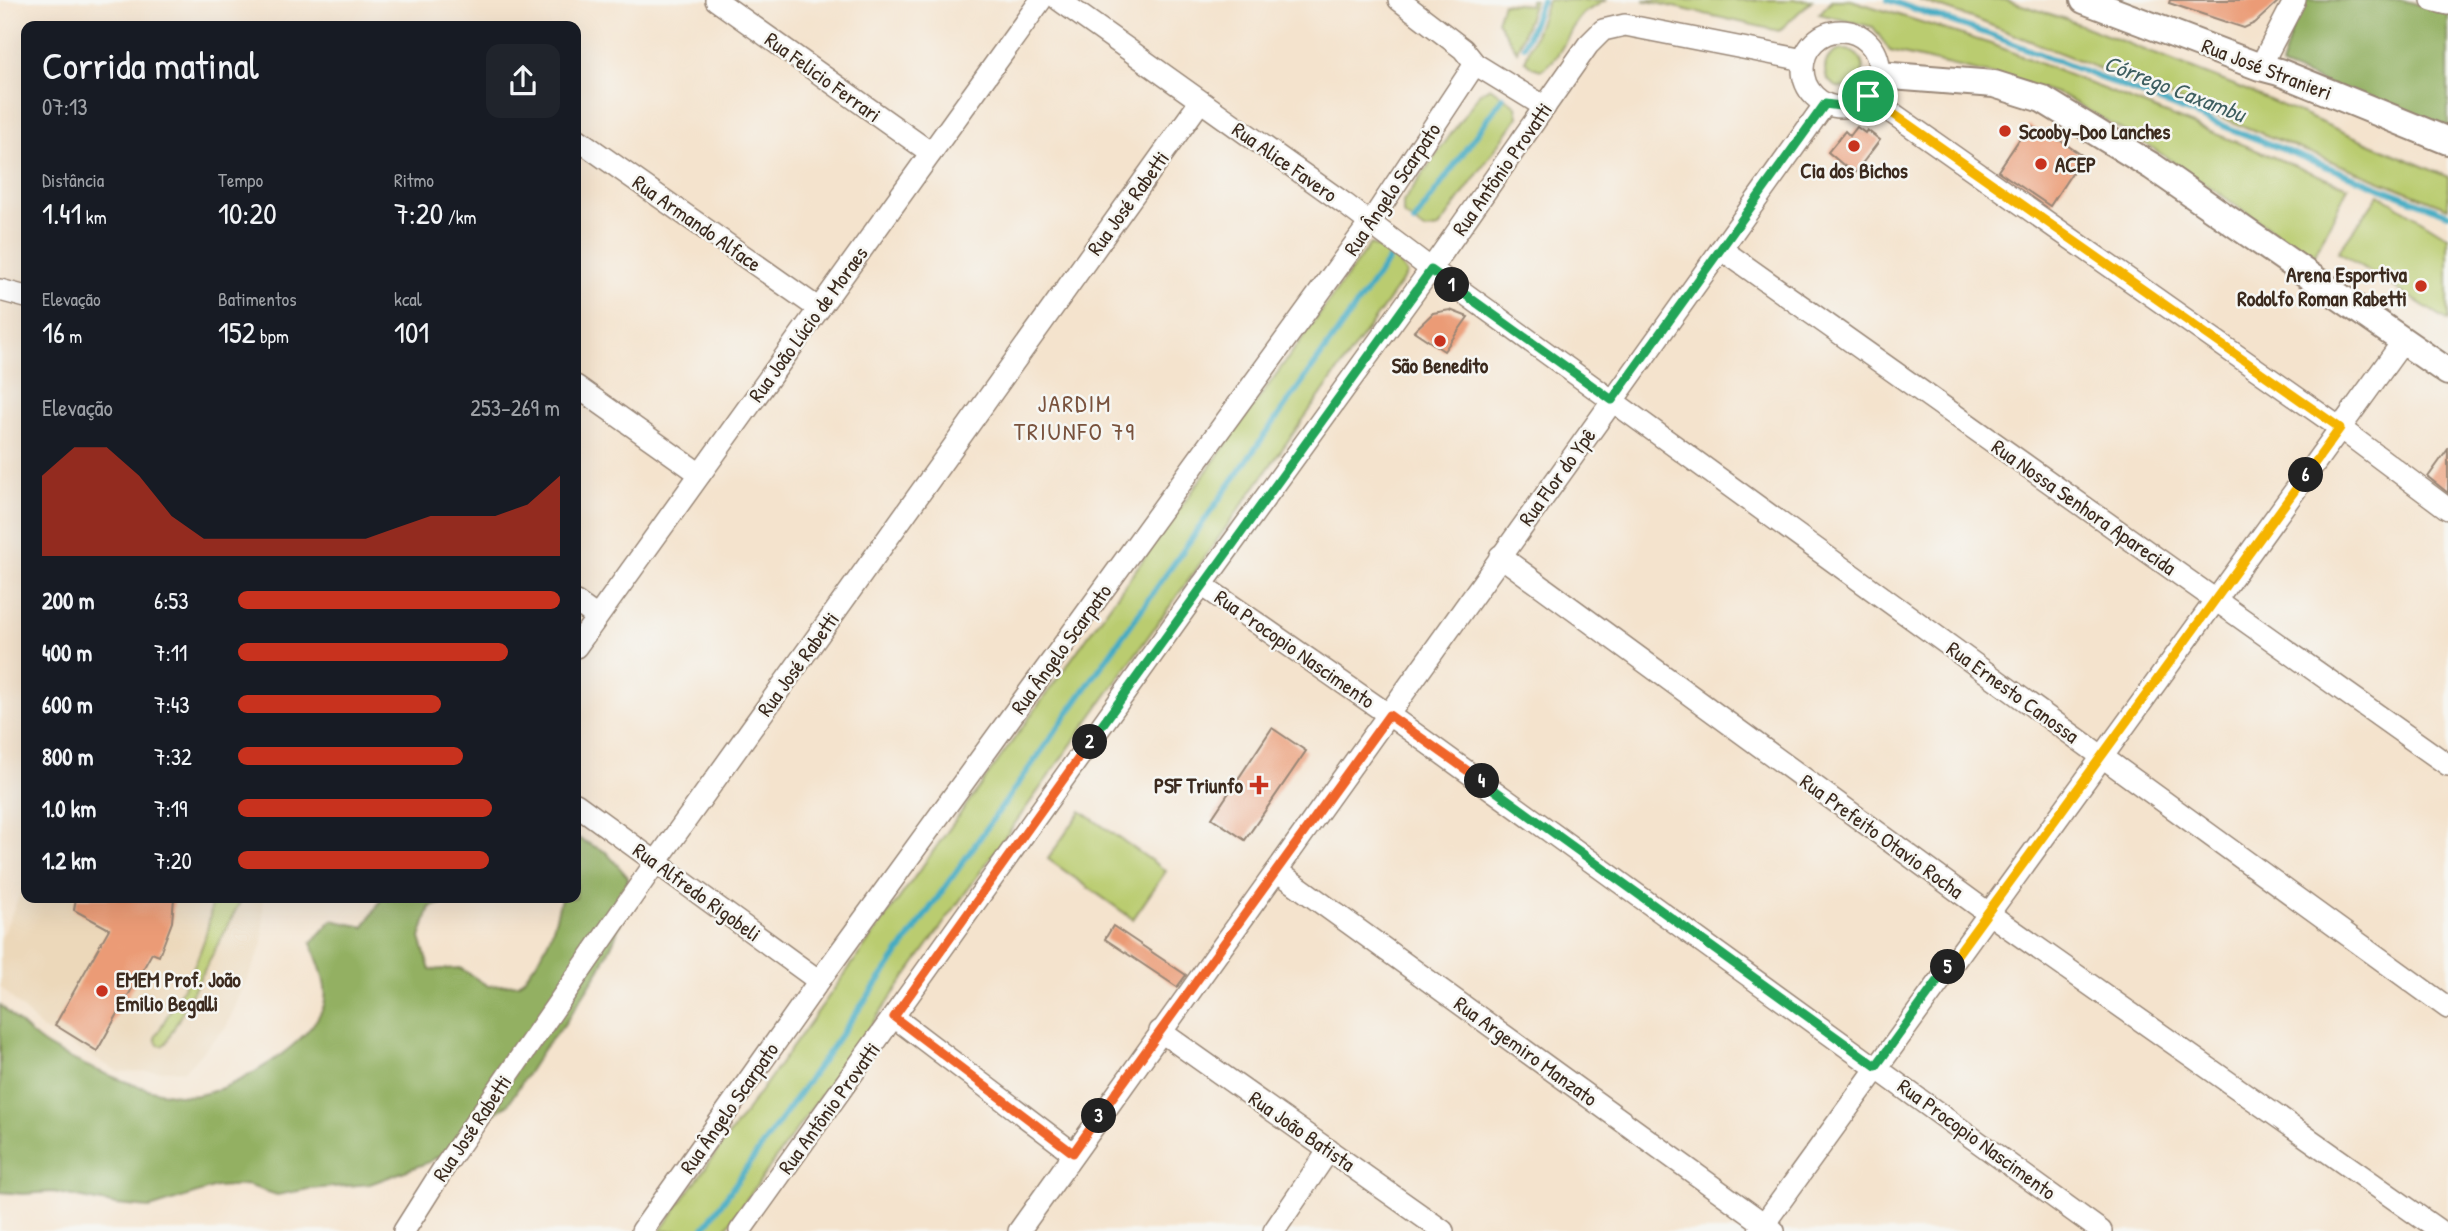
<!DOCTYPE html>
<html lang="pt">
<head>
<meta charset="utf-8">
<style>
	:root { --surface:#171b24; --page:#20242c; --text:#f1f3f6; --muted:#9ea1a6; --accent:#c8321e }
	body { margin:0; font-family:"Patrick Hand",sans-serif; background:var(--page); color:var(--text); height:100vh; display:flex; flex-direction:column; font-size:26px; white-space:nowrap }
	* { box-sizing:border-box; margin:0 }
	p { font-size:23px; color:var(--muted) }
	.icon { flex:none; width:38px; height:38px; fill:none; stroke:currentColor; stroke-width:2; stroke-linecap:round; stroke-linejoin:round }
	.map { position:relative; flex:1; overflow:hidden }
	.sheet { position:absolute; left:21px; top:21px; width:560px; height:882px; display:flex; flex-direction:column; background:var(--surface); border-radius:14px; box-shadow:0 7px 28px #0002 }
	.sheet>* { flex:none }
	.pin { position:absolute; display:grid; place-items:center; width:60px; height:60px; color:#fff; margin:-30px; border:4px solid #fff; border-radius:50%; box-shadow:0 2px 7px #0007 }
	.km { position:absolute; width:35px; height:35px; margin:-18px; border-radius:50%; background:#222; color:#fff; font-size:19px; line-height:35px; text-align:center }
	.round { display:grid; place-items:center; flex:none; width:74px; height:74px; border-radius:14px; background:var(--page) }
	.summary { display:flex; align-items:center; justify-content:space-between; height:119px; padding:0 21px }
	h1 { font-size:38px; font-weight:600; line-height:52px }
	.figures { display:grid; grid-template-columns:repeat(3,1fr); gap:10px; height:119px; padding:7px 21px }
	.figures div { display:grid; align-content:center }
	.figures b { font-size:30px; font-weight:600 }
	.figures small { font-size:19px; font-weight:400 }
	.figures p { font-size:19px }
	.chart { height:196px; padding:14px 21px }
	.chart p { display:flex; justify-content:space-between }
	.chart svg { width:100%; height:126px; margin-top:7px; fill:var(--accent); opacity:.7 }
	ul { padding:0 21px; list-style:none; font-size:23px }
	li { display:grid; grid-template-columns:112px 84px 1fr; align-items:center; height:52px }
	li i { height:18px; border-radius:9px; background:var(--accent) }
	.map>svg:first-child { display:block }
	.built { fill:#ecd8ba }
	.green { fill:#bacc70; stroke:#7a7b47; stroke-width:2 }
	.forest { fill:#93b062; stroke:#676d40; stroke-width:2 }
	.lines { fill:none; stroke-linecap:round; stroke-linejoin:round }
	.stream { stroke:#43abc3; stroke-width:6 }
	.building { fill:#eb9b76 }
	.minor-casing { stroke:#988676; stroke-width:24 }
	.tertiary-casing { stroke:#988676; stroke-width:30 }
	.minor { stroke:#fff; stroke-width:21 }
	.tertiary { stroke:#fff; stroke-width:26 }
	.split-1-casing { stroke:#fff; stroke-width:14 }
	.split-2-casing { stroke:#fff; stroke-width:14 }
	.split-3-casing { stroke:#fff; stroke-width:14 }
	.split-4-casing { stroke:#fff; stroke-width:14 }
	.split-5-casing { stroke:#fff; stroke-width:14 }
	.split-6-casing { stroke:#fff; stroke-width:14 }
	.split-7-casing { stroke:#fff; stroke-width:14 }
	.split-1 { stroke:#22a559; stroke-width:9 }
	.split-2 { stroke:#22a559; stroke-width:9 }
	.split-3 { stroke:#f0652b; stroke-width:9 }
	.split-4 { stroke:#f0652b; stroke-width:9 }
	.split-5 { stroke:#22a559; stroke-width:9 }
	.split-6 { stroke:#f5b400; stroke-width:9 }
	.split-7 { stroke:#f5b400; stroke-width:9 }
	.poi-dot { fill:#c8321e; stroke:#f6f6f2; stroke-width:2.5 }
	.labels { text-anchor:middle; dominant-baseline:central; stroke-width:5; stroke-linejoin:round; paint-order:stroke }
	.street-label { font-size:21px; fill:#3b2a1e; stroke:#f6f6f2 }
	.poi-label { font-size:21px; font-weight:bold; fill:#3b2a1e; stroke:#f6f6f2; text-anchor:start }
	.water-label { font-size:23px; font-style:italic; fill:#3e5e60; stroke:#f6f6f2 }
	.quarter-label { font-size:24px; letter-spacing:2px; fill:#79523d; stroke:#f6f6f2 }
</style>
</head>
<body>
<div class="map">
<svg width="2448" height="1231" viewBox="0 0 2448 1231">
	<rect width="100%" height="100%" fill="#f6f6f2"/>
	<filter id="ink" filterUnits="userSpaceOnUse"><feTurbulence type="fractalNoise" baseFrequency=".0143" numOctaves="2"/><feDisplacementMap in="SourceGraphic" scale="14" xChannelSelector="R" yChannelSelector="G"/><feConvolveMatrix kernelMatrix="1 2 1 2 8 2 1 2 1" color-interpolation-filters="sRGB"/></filter>
	<filter id="wash" filterUnits="userSpaceOnUse"><feTurbulence type="fractalNoise" baseFrequency=".00686" numOctaves="4" result="noise"/><feDisplacementMap in="SourceGraphic" scale="28" xChannelSelector="R" yChannelSelector="G"/><feGaussianBlur stdDeviation="1.57" result="paint"/><feColorMatrix in="noise" values="0 0 0 0 0 0 0 0 0 0 0 0 0 0 0 0 0 1.4 0 .05"/><feComposite in="paint" operator="in"/></filter>
	<g filter="url(#wash)">
		<rect width="100%" height="100%" fill="#f4e3cd"/>
		<path class="built" d="M26 880V898H263V943L226 1027 185 1070 119 1072 42 1029 0 986V941Z"/>
		<g class="green">
			<path d="M1530 0H1535L1517 51 1497 21 1503 3 1530 5Z"/>
			<path d="M1548 0H1606C1599 5 1588 9 1582 15 1566 32 1563 58 1541 70L1532 67 1525 61Z"/>
			<path d="M1643 0H1812L1779 31Z"/>
			<path d="M1832 0H1851L1994 45 2348 187 2313 258 2154 149 2062 95 2002 77 1890 51 1873 27 1819 14Z"/>
			<path d="M1919 0H2006L2063 18 2239 87 2448 177V208L1980 21Z"/>
			<circle cx="1844" cy="69" r="19"/>
			<path d="M1490 87 1516 106 1518 117 1439 228 1425 230 1403 214V202L1480 93Z"/>
			<path d="M2379 194 2448 237V321L2338 252Z"/>
			<path d="M1370 244 1392 255 1407 274 724 1231H660Z"/>
			<path d="M1081 811 1166 871 1133 919 1048 859Z"/>
			<path d="M212 898H241L240 902 166 1043 162 1046 158 1045 155 1038C179 993 210 950 212 898Z"/>
		</g>
		<g class="forest">
			<path d="M2301 0H2402L2448 12V131L2281 66Z"/>
			<path d="M577 838 606 852 628 877 625 910 614 940 600 969 564 1025 544 1048 508 1104 480 1124 456 1145 429 1162 370 1184 309 1189 277 1195 247 1185 216 1187 150 1208 117 1205 53 1192 23 1194 0 1192V1005C14 1017 28 1033 44 1044 67 1059 139 1090 166 1093 176 1095 189 1097 198 1095 238 1088 310 1044 324 1005 330 988 317 959 311 943L332 920 364 927 382 898H461L430 907 420 938 430 970 460 968 488 986 519 984C546 954 552 937 561 898H576Z"/>
		</g>
		<g class="lines">
			<g class="stream">
				<path d="M1888 0 1991 35 2448 214"/>
				<path d="M1524 46 1542 0"/>
				<path d="M1414 222 1503 97"/>
				<path d="M702 1231 1392 255"/>
			</g>
		</g>
		<g id="blocks">
			<g class="building">
				<path d="M2170 0H2280L2255 23 2244 28 2169 3Z"/>
				<path d="M2029 125 2038 131H2046L2083 156 2050 206 1998 171Z"/>
				<path d="M1857 127 1865 133 1867 130 1880 140 1854 174 1828 152 1845 131 1850 136Z"/>
				<path d="M1450 310 1468 317 1444 351 1414 331 1433 313Z"/>
				<path d="M2448 449V493L2428 477Z"/>
				<path d="M1272 728 1306 751 1245 840 1212 818Z"/>
				<path d="M76 898H174L172 922 159 956 152 953 97 1051 55 1025 109 929 74 910Z"/>
				<path d="M1113 926 1186 975 1177 987 1105 939Z"/>
			</g>
		</g>
	</g>
	<g filter="url(#ink)">
		<use href="#blocks" fill-opacity="0" stroke="#988676" stroke-width="2"/>
		<g class="lines">
			<defs>
				<g id="minor">
					<path d="M716 0 931 153"/>
					<path d="M1059 0 1345 204 1431 269 2448 1008"/>
					<path d="M1399 0 1463 49 1475 64 1545 107"/>
					<path d="M2432 0 2448 4"/>
					<circle cx="1841" cy="69" r="38"/>
					<path d="M2260 67 2295 0"/>
					<path d="M1868 96 2340 428 2448 509"/>
					<path d="M576 138 819 309"/>
					<path d="M1721 249 2448 765"/>
					<path d="M0 290 26 297"/>
					<path d="M576 386 700 474"/>
					<path d="M1500 556 1988 913 2440 1231"/>
					<path d="M1202 585 1389 715 2101 1231"/>
					<path d="M576 602 597 617"/>
					<path d="M576 647 1041 0"/>
					<path d="M576 804 819 981"/>
					<path d="M1277 871 1774 1231"/>
					<path d="M894 1017 1073 1153"/>
					<path d="M1160 1031 1443 1231"/>
					<path d="M404 1231 445 1166 656 862 1200 102"/>
					<path d="M642 1231 819 981 1370 223 1475 64"/>
					<path d="M740 1231 1202 585 1431 269 1588 45 1603 30 1625 25 1804 60"/>
					<path d="M1019 1231 1825 104"/>
					<path d="M1274 1231 1329 1150"/>
					<path d="M1759 1231 2404 340"/>
				</g>
				<g id="tertiary">
					<path d="M2084 0 2260 67 2279 72 2448 141"/>
					<path d="M1879 75 1994 84 2042 99 2153 167 2448 372"/>
				</g>
			</defs>
			<use href="#minor" class="minor-casing"/>
			<use href="#tertiary" class="tertiary-casing"/>
			<use href="#minor" class="minor"/>
			<use href="#tertiary" class="tertiary"/>
		</g>
	</g>
	<g class="lines" filter="url(#ink)">
		<defs>
			<path id="split-1" d="M1452 285 1612 400 1825 104 1848 107 1868 96"/>
			<path id="split-2" d="M1090 742 1431 270 1452 285"/>
			<path id="split-3" d="M1090 742 894 1017 1073 1153 1099 1116"/>
			<path id="split-4" d="M1099 1116 1389 715 1482 781"/>
			<path id="split-5" d="M1482 781 1876 1066 1948 967"/>
			<path id="split-6" d="M1948 967 2306 475"/>
			<path id="split-7" d="M1868 96 2340 428 2306 475"/>
		</defs>
		<use href="#split-1" class="split-1-casing"/>
		<use href="#split-2" class="split-2-casing"/>
		<use href="#split-3" class="split-3-casing"/>
		<use href="#split-4" class="split-4-casing"/>
		<use href="#split-5" class="split-5-casing"/>
		<use href="#split-6" class="split-6-casing"/>
		<use href="#split-7" class="split-7-casing"/>
		<use href="#split-1" class="split-1"/>
		<use href="#split-2" class="split-2"/>
		<use href="#split-3" class="split-3"/>
		<use href="#split-4" class="split-4"/>
		<use href="#split-5" class="split-5"/>
		<use href="#split-6" class="split-6"/>
		<use href="#split-7" class="split-7"/>
	</g>
	<g class="poi-dot">
		<circle cx="2005" cy="131" r="7"/>
		<circle cx="1854" cy="146" r="7"/>
		<circle cx="2041" cy="164" r="7"/>
		<circle cx="2421" cy="286" r="7"/>
		<circle cx="1440" cy="341" r="7"/>
		<path d="M1255.5 774.5h7v7h7v7h-7v7h-7v-7h-7v-7h7z"/>
		<circle cx="102" cy="991" r="7"/>
	</g>
	<g class="labels">
		<g class="street-label">
			<text transform="translate(2267 69) rotate(21)">Rua José Stranieri</text>
			<text transform="translate(823 77) rotate(36)">Rua Felicio Ferrari</text>
			<text transform="translate(1285 162) rotate(35)">Rua Alice Favero</text>
			<text transform="translate(1502 169) rotate(-55)">Rua Antônio Provatti</text>
			<text transform="translate(1392 189) rotate(-56)">Rua Ângelo Scarpato</text>
			<text transform="translate(1128 203) rotate(-54)">Rua José Rabetti</text>
			<text transform="translate(697 223) rotate(35)">Rua Armando Alface</text>
			<text transform="translate(808 324) rotate(-54)">Rua João Lúcio de Moraes</text>
			<text transform="translate(1557 477) rotate(-54)">Rua Flor do Ypê</text>
			<text transform="translate(2084 507) rotate(35)">Rua Nossa Senhora Aparecida</text>
			<text transform="translate(1061 649) rotate(-54)">Rua Ângelo Scarpato</text>
			<text transform="translate(1295 649) rotate(35)">Rua Procopio Nascimento</text>
			<text transform="translate(798 664) rotate(-54)">Rua José Rabetti</text>
			<text transform="translate(2013 692) rotate(36)">Rua Ernesto Canossa</text>
			<text transform="translate(1882 836) rotate(36)">Rua Prefeito Otavio Rocha</text>
			<text transform="translate(697 892) rotate(36)">Rua Alfredo Rigobeli</text>
			<text transform="translate(1526 1051) rotate(36)">Rua Argemiro Manzato</text>
			<text transform="translate(729 1108) rotate(-55)">Rua Ângelo Scarpato</text>
			<text transform="translate(829 1108) rotate(-54)">Rua Antônio Provatti</text>
			<text transform="translate(472 1128) rotate(-56)">Rua José Rabetti</text>
			<text transform="translate(1302 1131) rotate(35)">Rua João Batista</text>
			<text transform="translate(1977 1139) rotate(36)">Rua Procopio Nascimento</text>
		</g>
		<g class="poi-label">
			<text x="2019" y="131">Scooby-Doo Lanches</text>
			<text x="2055" y="164">ACEP</text>
			<text x="1854" y="170" text-anchor="middle">Cia dos Bichos</text>
			<text x="2407" y="274" text-anchor="end">Arena Esportiva<tspan x="2407" dy="24">Rodolfo Roman Rabetti</tspan></text>
			<text x="1440" y="365" text-anchor="middle">São Benedito</text>
			<text x="1243" y="785" text-anchor="end">PSF Triunfo</text>
			<text x="116" y="979">EMEM Prof. João<tspan x="116" dy="24">Emilio Begalli</tspan></text>
		</g>
		<g class="water-label">
			<text transform="translate(2175 88) rotate(21)">Córrego Caxambu</text>
		</g>
		<g class="quarter-label">
			<text x="1075" y="403">JARDIM<tspan x="1075" dy="28">TRIUNFO 79</tspan></text>
		</g>
	</g>
</svg>
<div class="pin" style="left:1868px;top:96px;background:#1e9e55"><svg class="icon" aria-label="arrive" viewBox="0 0 24 24"><path d="M6 21V4h12l-3 4 3 4H6"/></svg></div>
<b class="km" style="left:1452px;top:285px">1</b>
<b class="km" style="left:1090px;top:742px">2</b>
<b class="km" style="left:1099px;top:1116px">3</b>
<b class="km" style="left:1482px;top:781px">4</b>
<b class="km" style="left:1948px;top:967px">5</b>
<b class="km" style="left:2306px;top:475px">6</b>
<section class="sheet">
<div class="summary"><div><h1>Corrida matinal</h1><p>07:13</p></div><a class="round"><svg class="icon" aria-label="share" viewBox="0 0 24 24"><path d="M12 15V3M7 8l5-5 5 5M5 13v7h14v-7"/></svg></a></div>
<div class="figures">
<div><p>Distância</p><b>1.41<small> km</small></b></div>
<div><p>Tempo</p><b>10:20</b></div>
<div><p>Ritmo</p><b>7:20<small> /km</small></b></div>
</div>
<div class="figures">
<div><p>Elevação</p><b>16<small> m</small></b></div>
<div><p>Batimentos</p><b>152<small> bpm</small></b></div>
<div><p>kcal</p><b>101</b></div>
</div>
<div class="chart"><p><span>Elevação</span>253–269 m</p>
<svg viewBox="0 0 160 44" preserveAspectRatio="none"><path d="M0 44V16L10 6L20 6L30 16L40 30L50 38L60 38L70 38L80 38L90 38L100 38L110 34L120 30L130 30L140 30L150 26L160 16V44z"/></svg>
</div>
<ul>
<li><b>200 m</b>6:53<i style="width:100%"></i></li>
<li><b>400 m</b>7:11<i style="width:84%"></i></li>
<li><b>600 m</b>7:43<i style="width:63%"></i></li>
<li><b>800 m</b>7:32<i style="width:70%"></i></li>
<li><b>1.0 km</b>7:19<i style="width:79%"></i></li>
<li><b>1.2 km</b>7:20<i style="width:78%"></i></li>
</ul>
</section>
</div>
</body>
</html>
